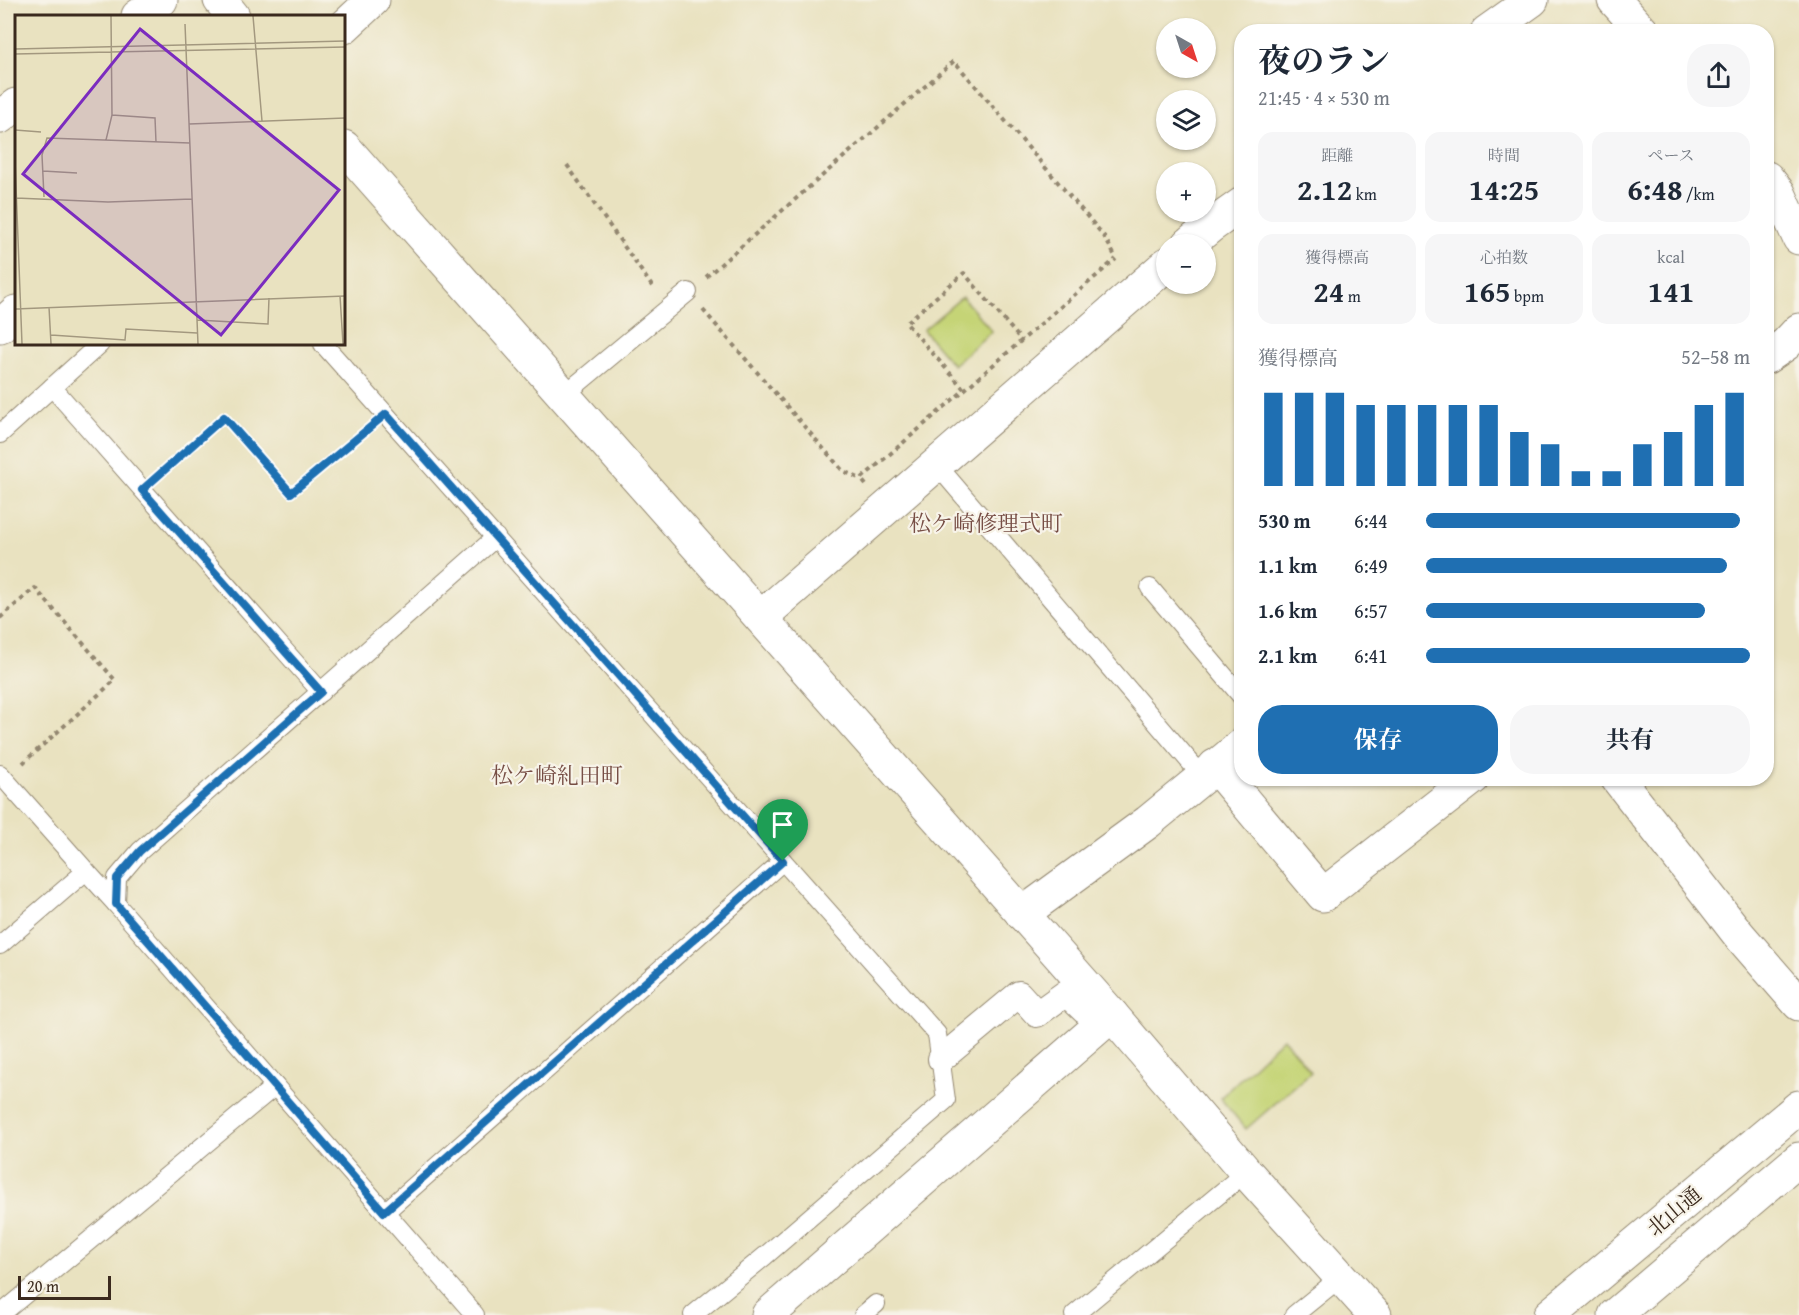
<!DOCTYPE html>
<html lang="ja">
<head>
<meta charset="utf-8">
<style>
	:root { --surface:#fff; --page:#f6f6f7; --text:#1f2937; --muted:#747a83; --accent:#1f6fb2 }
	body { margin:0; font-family:"Gentium Book Plus","Noto Serif JP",serif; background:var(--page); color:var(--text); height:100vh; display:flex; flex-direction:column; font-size:22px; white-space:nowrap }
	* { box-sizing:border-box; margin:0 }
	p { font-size:20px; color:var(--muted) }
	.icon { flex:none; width:33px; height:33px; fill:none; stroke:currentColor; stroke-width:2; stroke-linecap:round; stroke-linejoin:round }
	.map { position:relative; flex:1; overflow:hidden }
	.drawer { position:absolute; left:1234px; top:24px; width:540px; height:762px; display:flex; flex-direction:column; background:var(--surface); border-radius:24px; box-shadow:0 2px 4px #0004 }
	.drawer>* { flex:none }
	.needle { width:39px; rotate:141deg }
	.buttons { position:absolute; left:1156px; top:18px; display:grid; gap:12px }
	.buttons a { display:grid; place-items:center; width:60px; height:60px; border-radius:50%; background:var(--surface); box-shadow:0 2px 4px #0004; font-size:30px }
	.scale { position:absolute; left:18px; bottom:15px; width:93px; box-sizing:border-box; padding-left:6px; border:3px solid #3b2a1e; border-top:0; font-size:16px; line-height:21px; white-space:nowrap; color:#3b2a1e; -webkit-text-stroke:4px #f7f3e8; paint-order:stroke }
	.pin { position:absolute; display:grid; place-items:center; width:51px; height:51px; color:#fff; margin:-62px -26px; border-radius:50% 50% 50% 0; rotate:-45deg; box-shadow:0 0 6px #0007 }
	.pin .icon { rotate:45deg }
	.round { display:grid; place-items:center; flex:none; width:63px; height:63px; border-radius:24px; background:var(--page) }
	.overview { display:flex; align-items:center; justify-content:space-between; height:102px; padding:0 24px }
	h1 { font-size:33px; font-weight:700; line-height:45px }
	.metrics { display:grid; grid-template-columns:repeat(3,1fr); gap:9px; height:102px; padding:6px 24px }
	.metrics div { display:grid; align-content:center; border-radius:15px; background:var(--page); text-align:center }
	.metrics b { font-size:30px; font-weight:700 }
	.metrics small { font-size:16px; font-weight:400 }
	.metrics p { font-size:16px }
	.chart { height:168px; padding:12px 24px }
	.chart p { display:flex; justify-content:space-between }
	.chart svg { width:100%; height:108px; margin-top:6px; stroke:var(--accent); stroke-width:6 }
	.primary-button { display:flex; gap:12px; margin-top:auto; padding:12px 24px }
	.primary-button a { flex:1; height:69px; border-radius:24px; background:var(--accent); color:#fff; font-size:24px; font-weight:700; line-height:69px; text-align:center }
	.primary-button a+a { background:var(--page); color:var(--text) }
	ul { padding:0 24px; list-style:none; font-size:20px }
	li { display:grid; grid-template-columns:96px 72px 1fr; align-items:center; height:45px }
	li i { height:15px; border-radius:8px; background:var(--accent) }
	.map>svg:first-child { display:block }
	.green { fill:#c5d476; stroke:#807f4a; stroke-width:1.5 }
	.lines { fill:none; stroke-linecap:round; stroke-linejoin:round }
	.service-casing { stroke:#92866f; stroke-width:20 }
	.pedestrian-casing { stroke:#92866f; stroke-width:28 }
	.minor-casing { stroke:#92866f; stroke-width:35 }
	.tertiary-casing { stroke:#92866f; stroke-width:35 }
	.path { stroke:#92866f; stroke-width:4; stroke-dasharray:4.5 4.5; stroke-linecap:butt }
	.service { stroke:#fff; stroke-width:18 }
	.pedestrian { stroke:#fff; stroke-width:26 }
	.minor { stroke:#fff; stroke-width:33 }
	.tertiary { stroke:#fff; stroke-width:33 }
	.route-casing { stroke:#fff; stroke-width:12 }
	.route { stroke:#1f6fb2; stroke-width:8 }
	.labels { text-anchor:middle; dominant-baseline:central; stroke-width:4.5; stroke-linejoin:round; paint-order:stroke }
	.street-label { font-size:21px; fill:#3b2a1e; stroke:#f7f3e8 }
	.neighbourhood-label { font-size:22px; fill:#774e45; stroke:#f7f3e8 }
	.inset-road { fill:none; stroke:#a3987f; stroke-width:1.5 }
	.view { fill:#7b2cbf; fill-opacity:0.15; stroke:#7b2cbf; stroke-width:3 }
	.inset-edge { fill:none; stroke:#3b2a1e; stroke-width:3 }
</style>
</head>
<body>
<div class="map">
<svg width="1799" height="1315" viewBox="0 0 1799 1315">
	<rect width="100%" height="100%" fill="#f7f3e8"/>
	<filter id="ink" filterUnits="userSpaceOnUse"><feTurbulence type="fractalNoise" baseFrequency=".0167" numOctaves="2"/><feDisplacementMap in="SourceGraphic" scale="12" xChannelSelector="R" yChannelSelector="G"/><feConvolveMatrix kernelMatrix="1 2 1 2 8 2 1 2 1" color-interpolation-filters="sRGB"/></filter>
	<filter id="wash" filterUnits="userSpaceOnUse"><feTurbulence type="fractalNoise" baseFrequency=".008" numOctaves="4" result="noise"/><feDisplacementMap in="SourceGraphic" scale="24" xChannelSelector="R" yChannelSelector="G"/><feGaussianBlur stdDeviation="1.35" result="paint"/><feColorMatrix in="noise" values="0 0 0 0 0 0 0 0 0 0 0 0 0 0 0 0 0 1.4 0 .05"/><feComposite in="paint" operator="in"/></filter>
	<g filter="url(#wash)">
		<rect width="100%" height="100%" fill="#e9e2c0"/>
		<g class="green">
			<path d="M962 297 992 331 953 365 923 330Z"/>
			<path d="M1283 1038 1311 1072 1246 1129 1220 1098Z"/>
		</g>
	</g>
	<g filter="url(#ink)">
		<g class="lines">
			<defs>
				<g id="service">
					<path d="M323 344 937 1034 946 1100 765 1256 693 1315"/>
					<path d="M52 387 321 692"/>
					<path d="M564 395 688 292"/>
					<path d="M0 434 100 344"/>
					<path d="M937 465 1202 776"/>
					<path d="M1150 588 1242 697"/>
					<path d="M0 774 86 871"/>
					<path d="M0 945 86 871 116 904"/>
					<path d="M385 1212 783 861"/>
					<path d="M0 1315 275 1086"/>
					<path d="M475 1315 116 904 117 878 140 851 496 537"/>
					<path d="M863 1315 876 1304"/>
					<path d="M1074 1315 1246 1172"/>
					<path d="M1294 1315 1341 1277"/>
				</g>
				<path id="pedestrian" d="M941 1059 1019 994 1037 1014 1066 993 1085 1011 1100 1002"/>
				<g id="minor">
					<path d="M220 0 233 16"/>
					<path d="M1614 0 1643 32"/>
					<path d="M138 16 161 0"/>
					<path d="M1487 32 1532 0"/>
					<path d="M0 117 16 105"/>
					<path d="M344 147 1112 1015 1246 1172 1375 1315"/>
					<path d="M1767 178 1779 193 1799 238"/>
					<path d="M1189 244 1211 226 1242 204"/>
					<path d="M1767 357 1786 344 1799 330"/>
					<path d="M761 617 1167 264"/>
					<path d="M1215 766 1323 895 1473 778"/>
					<path d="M1617 778 1739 935 1799 1004"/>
					<path d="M1022 914 1148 822 1242 745"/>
					<path d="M768 1315 1112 1015"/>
				</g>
				<g id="tertiary">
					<path d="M344 27 373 0"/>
					<path d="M0 326 16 312"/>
					<path d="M1550 1315 1799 1107"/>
					<path d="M1615 1315 1799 1159"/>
				</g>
			</defs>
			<use href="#service" class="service-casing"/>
			<use href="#pedestrian" class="pedestrian-casing"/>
			<use href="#minor" class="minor-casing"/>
			<use href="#tertiary" class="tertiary-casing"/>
			<g class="path">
				<path d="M567 165 654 289"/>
				<path d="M706 277 954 61 1104 236 1116 258"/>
				<path d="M703 310 843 471 861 479"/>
				<path d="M964 389 906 323 964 273 1022 341"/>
				<path d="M161 473 224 417 291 493 367 430"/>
				<path d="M866 485 861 479 1116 259"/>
				<path d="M0 618 35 588 115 680 23 763"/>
			</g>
			<use href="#service" class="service"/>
			<use href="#pedestrian" class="pedestrian"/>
			<use href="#minor" class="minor"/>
			<use href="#tertiary" class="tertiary"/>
		</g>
	</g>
	<g class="lines" filter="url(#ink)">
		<defs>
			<path id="route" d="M386 414 783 861 384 1212 116 904 117 878 140 851 321 692 142 490 224 417 291 493Z"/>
		</defs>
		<use href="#route" class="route-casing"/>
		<use href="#route" class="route"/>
	</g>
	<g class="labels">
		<g class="street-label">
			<text transform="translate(1674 1211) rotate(-40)">北山通</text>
		</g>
		<g class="neighbourhood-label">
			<text x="986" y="523">松ケ崎修理式町</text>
			<text x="557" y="775">松ケ崎糺田町</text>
		</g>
	</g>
	<g transform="translate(15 15)">
		<rect width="330" height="330" fill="#e9e2c0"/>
		<path class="inset-road" d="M238 1 247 106M170 9 183 329M0 34 330 26M0 39 330 32M97 100 140 103 141 127M174 109 330 103M0 115 26 117M91 125 97 100 96 1M0 145 7 329M28 156 62 158M29 182 27 140 32 123 175 128M1 183 93 187 177 184M325 281 328 329M34 292 36 329M0 294 330 281M182 305 253 309 254 283M36 320 110 325 111 314 182 318"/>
		<path class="view" d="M125 14 324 175 206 320 8 159Z"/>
		<rect width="330" height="330" class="inset-edge"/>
	</g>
</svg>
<div class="buttons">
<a><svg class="needle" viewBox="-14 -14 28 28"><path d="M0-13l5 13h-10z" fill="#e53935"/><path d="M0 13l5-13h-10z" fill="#747a83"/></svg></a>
<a><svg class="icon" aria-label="layers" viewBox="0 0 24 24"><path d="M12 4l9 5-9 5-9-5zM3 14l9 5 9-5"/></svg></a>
<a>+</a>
<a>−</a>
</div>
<div class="scale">20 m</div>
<div class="pin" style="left:783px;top:861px;background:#1e9e55"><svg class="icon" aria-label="arrive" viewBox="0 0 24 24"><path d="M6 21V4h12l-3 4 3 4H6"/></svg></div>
<section class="drawer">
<div class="overview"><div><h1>夜のラン</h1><p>21:45 · 4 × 530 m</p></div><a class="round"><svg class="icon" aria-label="share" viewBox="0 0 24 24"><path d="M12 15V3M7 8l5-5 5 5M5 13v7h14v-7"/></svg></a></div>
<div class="metrics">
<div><p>距離</p><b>2.12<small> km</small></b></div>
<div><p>時間</p><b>14:25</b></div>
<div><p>ペース</p><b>6:48<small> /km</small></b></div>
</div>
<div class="metrics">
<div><p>獲得標高</p><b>24<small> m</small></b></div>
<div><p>心拍数</p><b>165<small> bpm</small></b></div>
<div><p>kcal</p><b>141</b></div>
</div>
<div class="chart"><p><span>獲得標高</span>52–58 m</p>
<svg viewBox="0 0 160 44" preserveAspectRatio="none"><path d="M5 44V6M15 44V6M25 44V6M35 44V11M45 44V11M55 44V11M65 44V11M75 44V11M85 44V22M95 44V27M105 44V38M115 44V38M125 44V27M135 44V22M145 44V11M155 44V6"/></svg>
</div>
<ul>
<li><b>530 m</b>6:44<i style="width:97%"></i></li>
<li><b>1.1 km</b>6:49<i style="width:93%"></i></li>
<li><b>1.6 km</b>6:57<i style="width:86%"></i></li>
<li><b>2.1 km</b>6:41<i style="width:100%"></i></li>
</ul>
<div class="primary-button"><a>保存</a><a>共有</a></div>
</section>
</div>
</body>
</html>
